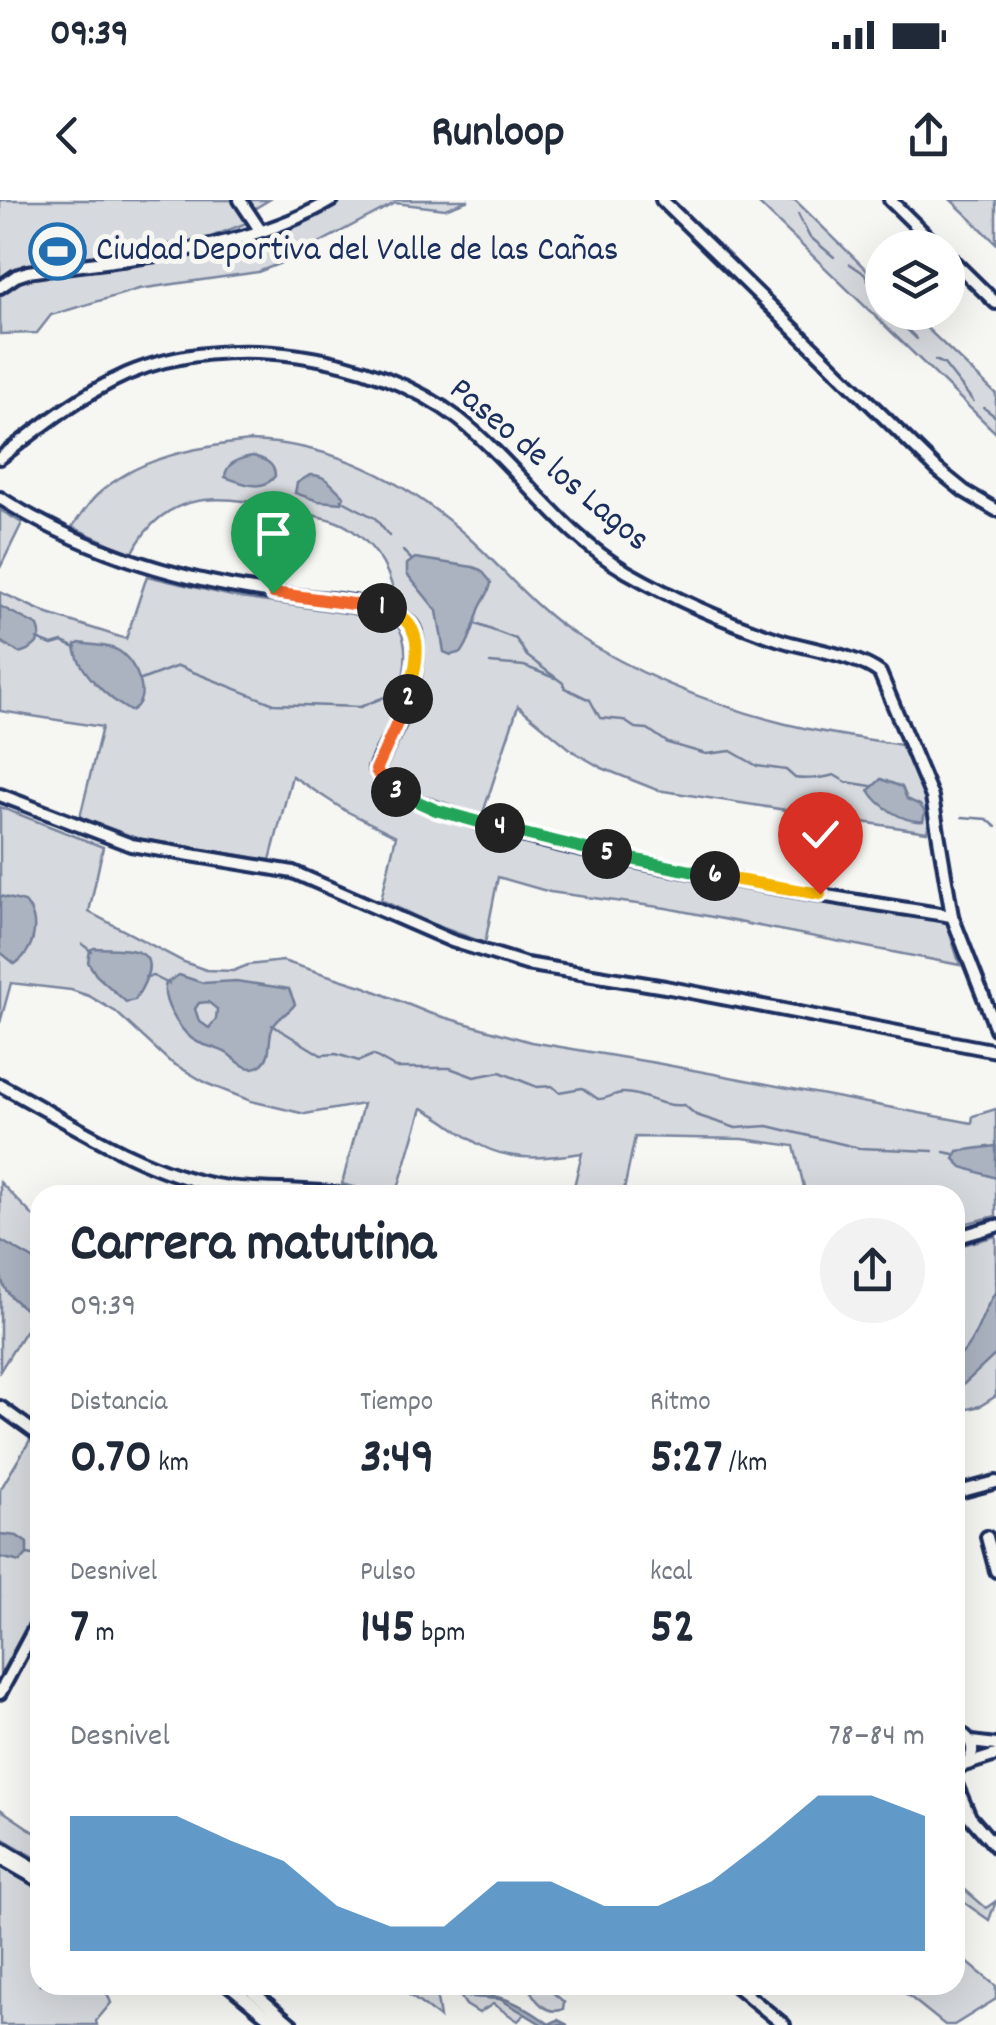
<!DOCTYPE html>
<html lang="es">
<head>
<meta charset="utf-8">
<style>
	:root { --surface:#fff; --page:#f2f2f3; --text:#1f2937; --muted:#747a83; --accent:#1f6fb2 }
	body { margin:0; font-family:Dekko,sans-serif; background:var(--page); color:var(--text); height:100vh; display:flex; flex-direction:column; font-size:38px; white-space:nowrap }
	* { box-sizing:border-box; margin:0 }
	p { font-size:32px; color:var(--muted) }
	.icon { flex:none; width:55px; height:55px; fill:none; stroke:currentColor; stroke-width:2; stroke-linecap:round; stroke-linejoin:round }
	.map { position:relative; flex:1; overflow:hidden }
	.details { position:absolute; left:30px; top:985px; width:935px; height:810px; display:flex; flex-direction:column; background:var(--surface); border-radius:30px; box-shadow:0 10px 40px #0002 }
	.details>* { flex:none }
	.tools { position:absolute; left:865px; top:30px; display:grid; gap:20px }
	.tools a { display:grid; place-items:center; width:100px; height:100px; border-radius:50%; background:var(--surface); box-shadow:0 10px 40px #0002; font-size:50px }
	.pin { position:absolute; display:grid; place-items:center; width:85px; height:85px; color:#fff; margin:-102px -42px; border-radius:50% 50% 50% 0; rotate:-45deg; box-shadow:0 0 10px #0007 }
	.pin .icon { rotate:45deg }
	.km { position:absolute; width:50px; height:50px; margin:-25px; border-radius:50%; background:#222; color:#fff; font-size:28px; line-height:50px; text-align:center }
	.round { display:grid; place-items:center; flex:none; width:105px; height:105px; border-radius:52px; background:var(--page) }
	.head { display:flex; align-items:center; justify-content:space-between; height:170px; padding:0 40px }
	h1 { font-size:55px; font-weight:800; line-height:75px }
	.metrics { display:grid; grid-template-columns:repeat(3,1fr); gap:15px; height:170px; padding:10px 40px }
	.metrics div { display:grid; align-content:center }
	.metrics b { font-size:50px; font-weight:800 }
	.metrics small { font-size:28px; font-weight:400 }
	.metrics p { font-size:28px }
	.chart { height:280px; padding:20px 40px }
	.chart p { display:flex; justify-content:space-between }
	.chart svg { width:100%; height:180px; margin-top:10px; fill:var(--accent); opacity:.7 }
	.status { display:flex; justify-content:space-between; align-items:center; height:70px; padding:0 50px; background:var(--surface); direction:ltr }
	.status svg { height:28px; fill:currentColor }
	header { display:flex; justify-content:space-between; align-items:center; height:130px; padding:0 40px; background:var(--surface); font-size:45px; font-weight:800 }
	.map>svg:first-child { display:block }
	.green { fill:#d6d9dd; stroke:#78849e; stroke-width:2.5 }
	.water { fill:#abb2c0; stroke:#717e99; stroke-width:2.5; fill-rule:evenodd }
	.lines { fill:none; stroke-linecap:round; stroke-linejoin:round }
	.stream { stroke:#717e99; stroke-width:2.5 }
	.minor-casing { stroke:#1b2f5e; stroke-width:18 }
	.minor { stroke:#f6f6f2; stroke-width:10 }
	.split-1-casing { stroke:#fff; stroke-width:20 }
	.split-2-casing { stroke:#fff; stroke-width:20 }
	.split-3-casing { stroke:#fff; stroke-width:20 }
	.split-4-casing { stroke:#fff; stroke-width:20 }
	.split-5-casing { stroke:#fff; stroke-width:20 }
	.split-6-casing { stroke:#fff; stroke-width:20 }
	.split-7-casing { stroke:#fff; stroke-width:20 }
	.split-1 { stroke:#f0652b; stroke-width:12 }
	.split-2 { stroke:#f5b400; stroke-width:12 }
	.split-3 { stroke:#f0652b; stroke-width:12 }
	.split-4 { stroke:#22a559; stroke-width:12 }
	.split-5 { stroke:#22a559; stroke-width:12 }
	.split-6 { stroke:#22a559; stroke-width:12 }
	.split-7 { stroke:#f5b400; stroke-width:12 }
	.labels { text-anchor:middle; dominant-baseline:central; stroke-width:10; stroke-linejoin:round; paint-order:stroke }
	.poi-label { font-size:35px; fill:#1b2f5e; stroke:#f6f6f2; text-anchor:start }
	.street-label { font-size:35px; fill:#1b2f5e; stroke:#f6f6f2 }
</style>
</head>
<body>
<div class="status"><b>09:39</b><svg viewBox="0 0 49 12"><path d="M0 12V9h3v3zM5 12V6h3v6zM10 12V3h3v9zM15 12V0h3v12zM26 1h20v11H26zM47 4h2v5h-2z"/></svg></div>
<header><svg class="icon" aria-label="back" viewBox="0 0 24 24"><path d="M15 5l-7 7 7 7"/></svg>Runloop<svg class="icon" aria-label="share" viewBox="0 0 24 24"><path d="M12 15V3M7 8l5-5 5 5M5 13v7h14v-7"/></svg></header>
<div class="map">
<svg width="996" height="1825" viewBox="0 0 996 1825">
	<rect width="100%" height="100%" fill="#f6f6f2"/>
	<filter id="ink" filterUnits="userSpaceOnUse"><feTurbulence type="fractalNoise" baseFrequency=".01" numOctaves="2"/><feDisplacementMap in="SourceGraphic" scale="20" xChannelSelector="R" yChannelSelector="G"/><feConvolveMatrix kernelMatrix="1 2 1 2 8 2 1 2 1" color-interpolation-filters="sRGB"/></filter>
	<g filter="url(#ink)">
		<g class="green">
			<path d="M0 0H269L254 9 259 18 206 39 23 66 0 79Z"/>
			<path d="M342 0H469L445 9 395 3 281 63 258 72 139 89 51 115 37 133 0 134V95L18 81 218 48 260 37Z"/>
			<path d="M755 0H795L882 85V112L911 113 996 194V233Z"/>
			<path d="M951 0H996V43Z"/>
			<path d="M250 241C343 244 419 288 484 352 512 380 539 411 573 433 636 474 710 504 782 523 820 533 862 538 901 545 915 567 934 606 927 632L657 590 602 568 574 552 518 506 482 616 406 589 385 571 423 492 412 497 419 459 404 413 396 408C393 375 379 349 352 330 336 318 313 316 294 311 231 296 166 283 132 354L72 327C80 317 87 305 96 296 137 257 197 247 250 241Z"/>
			<path d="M0 310 22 323 0 368Z"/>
			<path d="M147 376 240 398 352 414 396 424C423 457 385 534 368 566L381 585 402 599 493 630 945 718 960 765 666 708 550 692 498 677 485 743 432 724 381 700 396 636 346 611 292 576 270 660 136 638 80 617 102 527 0 511V392L48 414 126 439Z"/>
			<path d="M0 607 103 647 89 712 184 762 206 770 233 771 248 765 283 761 365 787 429 813 531 842 656 863 972 923 973 916 996 909V1016L955 1026V995H806L794 946 743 939 635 937 623 995H572L582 953C548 958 513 962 482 946 461 935 444 918 422 908L396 995H383L342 984 363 904 305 914 251 901 208 884 169 861 116 812 89 796 71 790 11 783 0 823Z"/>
			<path d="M0 982 40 1023V1142L25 1131 0 1171Z"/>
			<path d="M996 1036V1196L980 1206 955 1212V1149L960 1131 955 1095V1047Z"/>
			<path d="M30 1240 40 1247V1401L0 1475V1290Z"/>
			<path d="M0 1609 40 1636V1660L0 1637Z"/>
			<path d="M0 1665 40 1689V1785H104L111 1803 96 1821 97 1825H0Z"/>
			<path d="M955 1681 986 1708 996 1701 989 1720 955 1696Z"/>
			<path d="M955 1752 996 1786V1799L954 1825H945L900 1789 899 1785H955Z"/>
			<path d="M396 1785H435L440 1818Z"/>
			<path d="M528 1785H544L564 1802 563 1809C547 1816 534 1800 528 1785Z"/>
			<path d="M460 1796 500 1799 526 1813 518 1821 493 1804 479 1813 466 1805Z"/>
		</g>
		<g class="water">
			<path d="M253 256C264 259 275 263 275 276 263 293 242 283 225 277 226 262 241 258 253 256Z"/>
			<path d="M310 275C326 274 333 287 344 296L342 303 318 301 295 293 297 283Z"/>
			<path d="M415 358 473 367 481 370 491 382C490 395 481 401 478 413 473 428 471 439 462 452L451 455 444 452 437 411 407 374V364Z"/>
			<path d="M0 406 38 426C45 441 33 449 19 453L0 441Z"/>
			<path d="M80 443C93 446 108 444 119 451 136 462 154 500 130 511 109 499 76 470 75 445Z"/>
			<path d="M881 579 902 587 907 599 920 605 925 612 923 621C904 623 878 606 869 590Z"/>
			<path d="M0 696 25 702C41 721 35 750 15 764L0 752Z"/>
			<path d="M94 748C137 749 168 747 135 800L126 802 96 775 88 762 90 750Z"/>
			<path d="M179 775 203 783 236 781 289 789 295 804C289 813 278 817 273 827 267 838 273 855 262 864 248 875 237 860 228 854 217 846 201 847 191 838 178 827 160 799 166 783ZM208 802 217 809 216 819 209 828 199 821 195 809 199 803Z"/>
			<path d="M996 946V978L962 967 954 959 958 951Z"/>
			<path d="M0 1040 40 1063V1122C0 1087 0 1095 0 1040Z"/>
			<path d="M996 1091V1154L964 1184 955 1188V1161C979 1139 979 1116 996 1091Z"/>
			<path d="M0 1334 17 1336 27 1343V1354L20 1362 0 1357Z"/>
			<path d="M443 1785H455L456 1791C500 1795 513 1798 549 1824L558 1820 568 1825H543L500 1799 453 1795 446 1792Z"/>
		</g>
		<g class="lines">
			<g class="stream">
				<path d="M798 14 809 36 834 57"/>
				<path d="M850 64 865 74 875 96"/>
				<path d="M889 112 917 139"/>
				<path d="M935 160 944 164 973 201"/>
				<path d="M984 208 996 217"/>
				<path d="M341 300 375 318 389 336"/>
				<path d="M403 351 412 360"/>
				<path d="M476 424 516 439 527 456 563 483 565 488 590 500 600 518 623 520 635 528 648 529 668 543 706 554 731 551 757 566 786 570 795 578C804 580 825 578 834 575L846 582 871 586"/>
				<path d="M37 439 52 445 62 442 76 448"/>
				<path d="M490 463 524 466 555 478"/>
				<path d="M141 480 178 466 274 504 360 507 387 496"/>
				<path d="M962 617 987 619 996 627"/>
				<path d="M82 744 92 752"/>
				<path d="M145 777 153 776 169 784"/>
				<path d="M272 825 321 855 336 854 359 861 373 855 396 868H450L474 877 500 872 537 887 552 886 559 892 582 888 598 899C608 899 612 894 622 893 644 892 660 908 684 905L696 915 736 928 768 926 859 948 933 951"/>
				<path d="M944 952 954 954"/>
				<path d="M27 1354 40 1356"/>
			</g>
			<defs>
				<g id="minor">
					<path d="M240 0 260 30"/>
					<path d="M662 0 938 270 964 291 996 310"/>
					<path d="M890 0 939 48"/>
					<path d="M948 56 996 103"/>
					<path d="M0 87 16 76 28 72C130 57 242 53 332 0"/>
					<path d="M0 258C40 227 80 195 127 174 226 131 374 153 459 219 519 267 560 333 627 372 676 400 726 422 780 440 808 449 857 455 880 473L932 597 952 716 996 829"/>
					<path d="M0 298C89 355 192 384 296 396 324 399 406 401 415 432 421 455 412 493 403 515 394 533 381 550 375 569 400 636 867 702 952 716"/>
					<path d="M0 595 131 645 293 672 452 741 526 764 665 787 996 851"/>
					<path d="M0 885C68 921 138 970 215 985 258 993 301 987 345 995"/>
					<path d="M955 1038 996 1026"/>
					<path d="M0 1207 40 1236"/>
					<path d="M955 1293 996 1282"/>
					<path d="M987 1337 996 1371"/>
					<path d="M0 1493 40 1418"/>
					<path d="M955 1531C971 1536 977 1548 968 1563"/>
					<path d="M971 1542 996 1545"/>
					<path d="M955 1568 996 1555"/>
					<path d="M955 1582 970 1617 996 1647"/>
					<path d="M0 1647 40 1671"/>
					<path d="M0 1658 40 1681"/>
					<path d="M229 1785 278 1825"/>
					<path d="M245 1785 292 1825"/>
					<path d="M735 1785 784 1825"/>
				</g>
			</defs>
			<use href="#minor" class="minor-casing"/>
			<use href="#minor" class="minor"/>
		</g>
	</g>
	<g class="lines" filter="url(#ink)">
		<defs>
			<path id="split-1" d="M273 393 382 408"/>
			<path id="split-2" d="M382 408C430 421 417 461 408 499"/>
			<path id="split-3" d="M396 592 384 584 376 570 408 499"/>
			<path id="split-4" d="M396 592 436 610 500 628"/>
			<path id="split-5" d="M500 628 607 654"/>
			<path id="split-6" d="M607 654 715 676"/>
			<path id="split-7" d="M715 676 820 694"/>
		</defs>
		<use href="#split-1" class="split-1-casing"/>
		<use href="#split-2" class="split-2-casing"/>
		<use href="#split-3" class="split-3-casing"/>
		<use href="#split-4" class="split-4-casing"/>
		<use href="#split-5" class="split-5-casing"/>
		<use href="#split-6" class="split-6-casing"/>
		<use href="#split-7" class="split-7-casing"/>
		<use href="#split-1" class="split-1"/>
		<use href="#split-2" class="split-2"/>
		<use href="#split-3" class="split-3"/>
		<use href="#split-4" class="split-4"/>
		<use href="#split-5" class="split-5"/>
		<use href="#split-6" class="split-6"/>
		<use href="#split-7" class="split-7"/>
	</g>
	<defs>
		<symbol id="stadium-ring" viewBox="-11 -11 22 22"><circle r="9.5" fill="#f6f6f2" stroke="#1f6fb2" stroke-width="1.5"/><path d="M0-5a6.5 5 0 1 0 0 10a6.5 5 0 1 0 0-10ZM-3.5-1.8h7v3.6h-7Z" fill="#1f6fb2"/></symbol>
	</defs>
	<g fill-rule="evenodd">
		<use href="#stadium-ring" x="26" y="20" width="63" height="63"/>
	</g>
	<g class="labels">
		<g class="poi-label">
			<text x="96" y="52">Ciudad Deportiva del Valle de las Cañas</text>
		</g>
		<g class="street-label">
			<text transform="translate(548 266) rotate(40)">Paseo de los Lagos</text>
		</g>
	</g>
</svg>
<div class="tools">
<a><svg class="icon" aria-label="layers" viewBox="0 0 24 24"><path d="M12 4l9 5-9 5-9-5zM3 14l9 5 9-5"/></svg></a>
</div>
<div class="pin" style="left:273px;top:393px;background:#1e9e55"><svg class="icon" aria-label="arrive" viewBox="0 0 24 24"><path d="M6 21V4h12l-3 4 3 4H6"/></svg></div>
<div class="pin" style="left:820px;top:694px;background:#d93025"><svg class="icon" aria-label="check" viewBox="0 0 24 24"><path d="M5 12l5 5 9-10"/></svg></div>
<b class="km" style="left:382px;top:408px">1</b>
<b class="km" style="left:408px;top:499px">2</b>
<b class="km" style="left:396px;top:592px">3</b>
<b class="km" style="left:500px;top:628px">4</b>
<b class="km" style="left:607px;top:654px">5</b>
<b class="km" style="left:715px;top:676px">6</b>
<section class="details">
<div class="head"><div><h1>Carrera matutina</h1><p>09:39</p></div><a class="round"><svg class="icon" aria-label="share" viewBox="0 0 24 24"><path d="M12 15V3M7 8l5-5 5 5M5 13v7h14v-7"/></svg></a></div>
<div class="metrics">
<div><p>Distancia</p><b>0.70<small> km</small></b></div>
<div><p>Tiempo</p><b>3:49</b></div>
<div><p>Ritmo</p><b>5:27<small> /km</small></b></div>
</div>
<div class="metrics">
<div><p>Desnivel</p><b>7<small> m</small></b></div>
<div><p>Pulso</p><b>145<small> bpm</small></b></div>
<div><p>kcal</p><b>52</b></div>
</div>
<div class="chart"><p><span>Desnivel</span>78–84 m</p>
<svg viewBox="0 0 160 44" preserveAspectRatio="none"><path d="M0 44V11L10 11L20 11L30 17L40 22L50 33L60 38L70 38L80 27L90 27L100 33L110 33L120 27L130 17L140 6L150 6L160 11V44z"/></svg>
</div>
</section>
</div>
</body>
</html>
